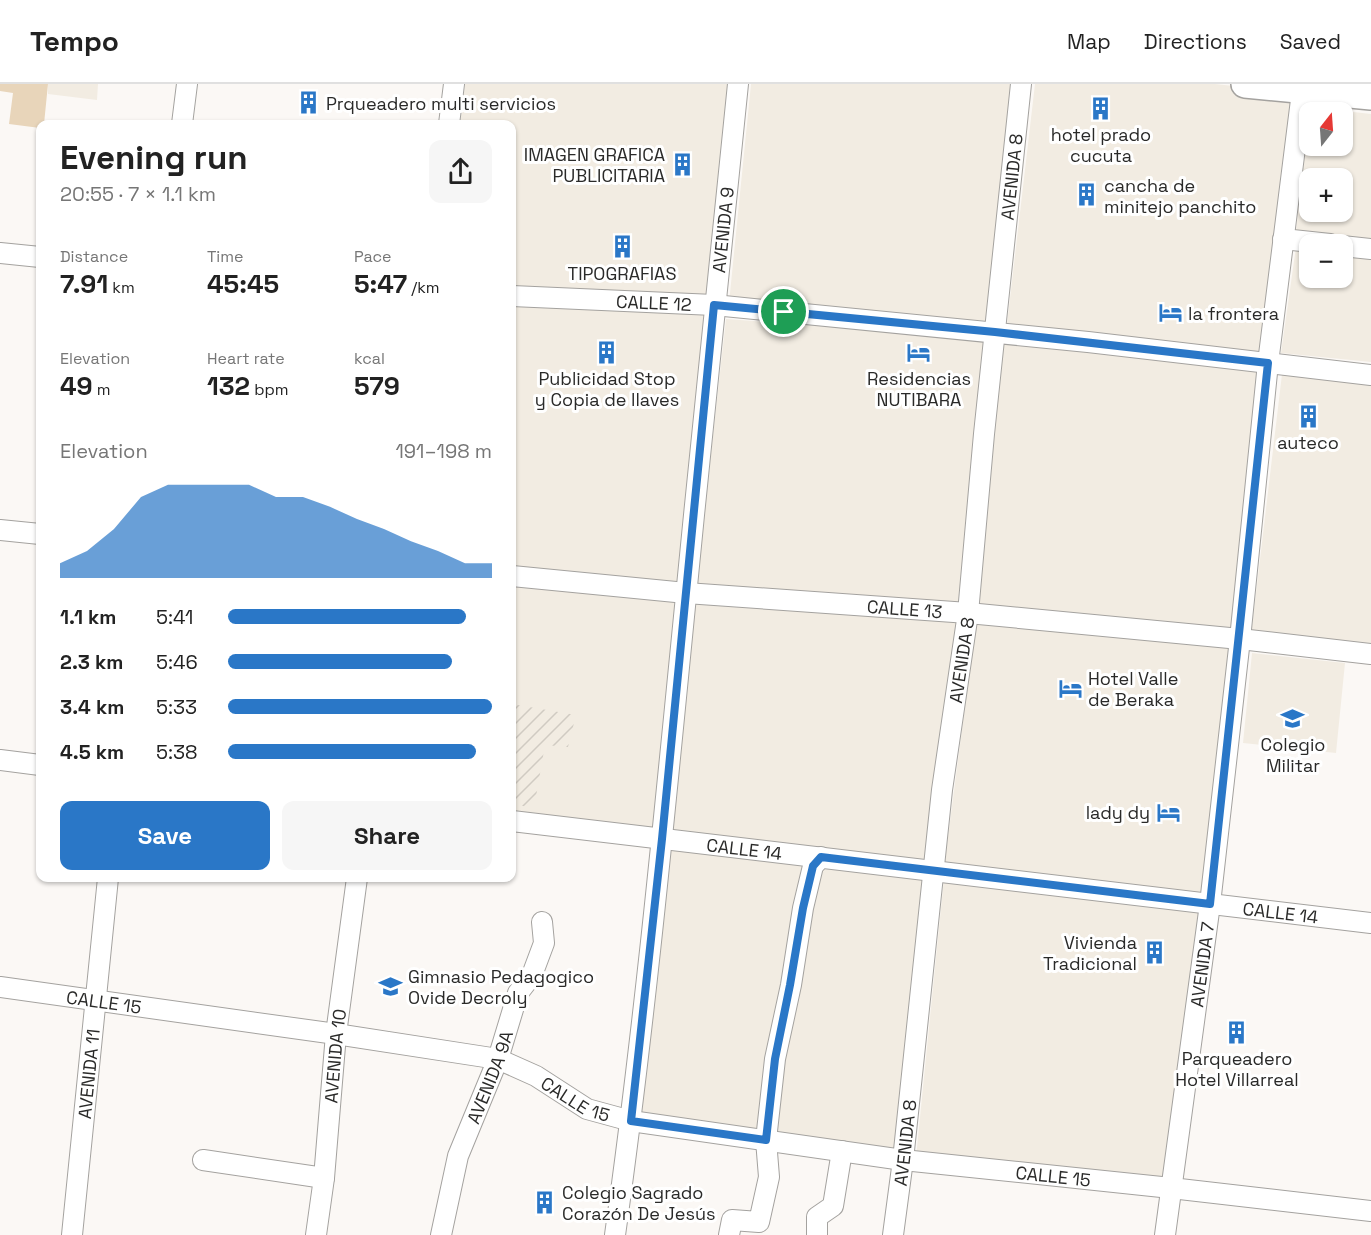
<!DOCTYPE html>
<html lang="en">
<head>
<meta charset="utf-8">
<style>
	:root { --surface:#fff; --page:#f6f6f6; --text:#222; --muted:#767676; --line:#e0e0e0; --accent:#2a77c7 }
	body { margin:0; font-family:"Space Grotesk",sans-serif; background:var(--page); color:var(--text); height:100vh; display:flex; flex-direction:column; font-size:22px; white-space:nowrap }
	* { box-sizing:border-box; margin:0 }
	p { font-size:20px; color:var(--muted) }
	.icon { flex:none; width:33px; height:33px; fill:none; stroke:currentColor; stroke-width:2; stroke-linecap:round; stroke-linejoin:round }
	.map { position:relative; flex:1; overflow:hidden }
	.side { position:absolute; left:36px; top:36px; width:480px; height:762px; display:flex; flex-direction:column; background:var(--surface); border-radius:12px; box-shadow:0 2px 4px #0004 }
	.side>* { flex:none }
	.needle { width:39px; rotate:17deg }
	.tools { position:absolute; left:1299px; top:18px; display:grid; gap:12px }
	.tools a { display:grid; place-items:center; width:54px; height:54px; border-radius:12px; background:var(--surface); box-shadow:0 2px 4px #0004; font-size:30px }
	.pin { position:absolute; display:grid; place-items:center; width:51px; height:51px; color:#fff; margin:-26px; border:3px solid #fff; border-radius:50%; box-shadow:0 2px 6px #0007 }
	.round { display:grid; place-items:center; flex:none; width:63px; height:63px; border-radius:12px; background:var(--page) }
	.overview { display:flex; align-items:center; justify-content:space-between; height:102px; padding:0 24px }
	h1 { font-size:33px; font-weight:700; line-height:45px }
	.figures { display:grid; grid-template-columns:repeat(3,1fr); gap:9px; height:102px; padding:6px 24px }
	.figures div { display:grid; align-content:center }
	.figures b { font-size:26px; font-weight:700 }
	.figures small { font-size:16px; font-weight:400 }
	.figures p { font-size:16px }
	.chart { height:168px; padding:12px 24px }
	.chart p { display:flex; justify-content:space-between }
	.chart svg { width:100%; height:108px; margin-top:6px; fill:var(--accent); opacity:.7 }
	.button { display:flex; gap:12px; margin-top:auto; padding:12px 24px }
	.button a { flex:1; height:69px; border-radius:12px; background:var(--accent); color:#fff; font-size:24px; font-weight:700; line-height:69px; text-align:center }
	.button a+a { background:var(--page); color:var(--text) }
	ul { padding:0 24px; list-style:none; font-size:20px }
	li { display:grid; grid-template-columns:96px 72px 1fr; align-items:center; height:45px }
	li i { height:15px; border-radius:8px; background:var(--accent) }
	header { display:flex; align-items:center; gap:36px; box-sizing:border-box; height:84px; padding:0 30px; background:var(--surface); border-bottom:2px solid var(--line) }
	header strong { font-size:28px }
	nav { display:flex; gap:33px; margin-inline-start:auto; font-size:21px }
	.map>svg:first-child { display:block }
	.built { fill:#f2ece2; fill-rule:evenodd }
	.industrial { fill:url(#industrial-furrows) }
	.grass { fill:#e8d5ba }
	.lines { fill:none; stroke-linecap:round; stroke-linejoin:round }
	.street-casing { stroke:#a4a29f; stroke-width:22 }
	.secondary-casing { stroke:#a4a29f; stroke-width:30 }
	.street { stroke:#fff; stroke-width:20 }
	.secondary { stroke:#fff; stroke-width:27 }
	.route-casing { stroke:#fff; stroke-width:12 }
	.route { stroke:#2a77c7; stroke-width:8 }
	.labels { text-anchor:middle; dominant-baseline:central; stroke-width:6; stroke-linejoin:round; paint-order:stroke }
	.poi-label { font-size:18px; fill:#2a2a29; stroke:#fff }
	.street-label { font-size:18px; fill:#2a2a29; stroke:#fff }
</style>
</head>
<body>
<header>
<strong>Tempo</strong>
<nav><a>Map</a><a>Directions</a><a>Saved</a></nav>
</header>
<div class="map">
<svg width="1371" height="1151" viewBox="0 0 1371 1151">
	<defs>
		<pattern id="industrial-furrows" width="10" height="10" patternUnits="userSpaceOnUse" patternTransform="scale(1.5)"><rect width="10" height="10" fill="#f2ece2"/><path d="M-1 1l2-2M0 10L10 0M9 11l2-2" fill="none" stroke="#d0cbc2"/></pattern>
	</defs>
	<rect width="100%" height="100%" fill="#fbf8f5"/>
	<g class="built">
		<path d="M48 0H98L97 16 48 10Z"/>
		<path d="M465 0H733L710 218 512 203V40H460Z"/>
		<path d="M751 0H1022L994 240 729 219Z"/>
		<path d="M1035 0H1215L1298 9 1264 268 1007 240Z"/>
		<path d="M1310 23 1371 30V155L1296 147 1309 30 1310 62H1342V28H1310ZM1310 94H1342V128H1310Z"/>
		<path d="M1296 163 1309 165 1310 194H1342L1343 169 1371 172V278L1281 269Z"/>
		<path d="M512 215 710 231 682 503 512 485Z"/>
		<path d="M726 235 991 255 966 525 696 504Z"/>
		<path d="M1003 260 1087 267 1260 286 1235 549 978 526Z"/>
		<path d="M1282 290 1371 299V563L1251 551Z"/>
		<path d="M512 499 680 516 659 745 512 728Z"/>
		<path d="M693 517 964 536 931 780 670 746Z"/>
		<path d="M976 537 1234 563 1203 818 944 784Z"/>
		<path d="M1252 569 1345 579 1336 669 1243 659Z"/>
		<path d="M668 757 925 793 899 1072 640 1028Z"/>
		<path d="M944 794 1202 829 1170 1097 916 1073Z"/>
	</g>
	<path class="industrial" d="M512 620 576 631 568 663 545 661 534 724 512 720V680L515 656 512 655Z"/>
	<path class="grass" d="M0 0H48L44 40H40V44L9 40 13 9 0 7Z"/>
	<g class="lines">
		<defs>
			<g id="street">
				<path d="M182 40 187 0"/>
				<path d="M449 40 454 0"/>
				<path d="M1283 155 1330 160"/>
				<path d="M1342 162 1371 165"/>
				<path d="M0 169 40 173"/>
				<path id="s1" d="M512 212 714 221 1088 258 1371 291"/>
				<path d="M0 446 40 450"/>
				<path id="s2" d="M512 492 686 509 968 529 1240 555 1371 570"/>
				<path d="M0 676 40 681"/>
				<path id="s3" d="M512 737 1371 839"/>
				<path id="s4" d="M0 903 336 950 498 975 536 992 587 1025 631 1037 903 1076 1171 1104 1371 1127"/>
				<path d="M203 1076 324 1094"/>
				<path id="s5" d="M72 1151 108 794"/>
				<path id="s6" d="M316 1151 324 1094 336 950 357 794"/>
				<path id="s7" d="M441 1151 458 1072 498 975 518 909 532 891 544 859 542 838"/>
				<path id="s8" d="M615 1151C642 959 661 766 680 573 699 382 717 191 738 0"/>
				<path d="M729 1151 732 1136 759 1138 769 1093 766 1056 775 975 791 901 803 824 813 782 821 773"/>
				<path d="M817 1151V1133L833 1122 842 1067"/>
				<path id="s9" d="M893 1151 903 1076 942 706 968 529 984 350 1021 0"/>
				<path id="s10" d="M1165 1151 1210 820 1240 555 1268 279 1303 0"/>
			</g>
			<path id="secondary" d="M1245 0 1371 12"/>
		</defs>
		<use href="#street" class="street-casing"/>
		<use href="#secondary" class="secondary-casing"/>
		<use href="#street" class="street"/>
		<use href="#secondary" class="secondary"/>
	</g>
	<g class="lines">
		<defs>
			<path id="route" d="M714 221 995 248 1268 279 1210 820 821 773 813 782 803 824 790 901 775 975 766 1056 631 1037 662 755Z"/>
		</defs>
		<use href="#route" class="route-casing"/>
		<use href="#route" class="route"/>
	</g>
	<defs>
		<symbol id="building-bare" viewBox="-9 -9 18 18"><path d="M-4-6H4V6H1V3H-1V6H-4ZM-2.5-4.3h1.7v1.8h-1.7ZM.8-4.3h1.7v1.8H.8ZM-2.5-1h1.7V.8h-1.7ZM.8-1h1.7V.8H.8Z" fill="#2a77c7" stroke="#fff" stroke-width="2.5" paint-order="stroke"/></symbol>
		<symbol id="hotel-bare" viewBox="-9 -9 18 18"><path d="M-6-4.5h1.5V1H6V5H4.5V3h-9V5H-6ZM-4 0a1.8 1.8 0 1 1 3.6 0ZM.5 0V-2.5h3Q6-2.5 6 0Z" fill="#2a77c7" stroke="#fff" stroke-width="2.5" paint-order="stroke"/></symbol>
		<symbol id="school-bare" viewBox="-9 -9 18 18"><path d="M0-5L7-2L0 1L-7-2ZM-4 1L0 2.5L4 1V4Q0 6-4 4Z" fill="#2a77c7" stroke="#fff" stroke-width="2.5" paint-order="stroke"/></symbol>
	</defs>
	<g fill-rule="evenodd">
		<use href="#building-bare" x="292" y="2" width="33" height="33"/>
		<use href="#building-bare" x="1084" y="8" width="33" height="33"/>
		<use href="#building-bare" x="666" y="64" width="33" height="33"/>
		<use href="#building-bare" x="1070" y="94" width="33" height="33"/>
		<use href="#building-bare" x="606" y="146" width="33" height="33"/>
		<use href="#hotel-bare" x="1154" y="212" width="33" height="33"/>
		<use href="#building-bare" x="590" y="252" width="33" height="33"/>
		<use href="#hotel-bare" x="902" y="252" width="33" height="33"/>
		<use href="#building-bare" x="1292" y="316" width="33" height="33"/>
		<use href="#hotel-bare" x="1054" y="588" width="33" height="33"/>
		<use href="#school-bare" x="1276" y="618" width="33" height="33"/>
		<use href="#hotel-bare" x="1152" y="712" width="33" height="33"/>
		<use href="#building-bare" x="1138" y="852" width="33" height="33"/>
		<use href="#school-bare" x="374" y="886" width="33" height="33"/>
		<use href="#building-bare" x="1220" y="932" width="33" height="33"/>
		<use href="#building-bare" x="528" y="1102" width="33" height="33"/>
	</g>
	<g class="labels">
		<g class="poi-label">
			<text x="326" y="19" text-anchor="start">Prqueadero multi servicios</text>
			<text x="1101" y="50">hotel prado<tspan x="1101" dy="21">cucuta</tspan></text>
			<text x="665" y="70" text-anchor="end">IMAGEN GRAFICA<tspan x="665" dy="21">PUBLICITARIA</tspan></text>
			<text x="1104" y="101" text-anchor="start">cancha de<tspan x="1104" dy="21">minitejo panchito</tspan></text>
			<text x="622" y="189">TIPOGRAFIAS</text>
			<text x="1188" y="229" text-anchor="start">la frontera</text>
			<text x="607" y="294">Publicidad Stop<tspan x="607" dy="21">y Copia de llaves</tspan></text>
			<text x="919" y="294">Residencias<tspan x="919" dy="21">NUTIBARA</tspan></text>
			<text x="1308" y="358">auteco</text>
			<text x="1088" y="594" text-anchor="start">Hotel Valle<tspan x="1088" dy="21">de Beraka</tspan></text>
			<text x="1293" y="660">Colegio<tspan x="1293" dy="21">Militar</tspan></text>
			<text x="1150" y="728" text-anchor="end">lady dy</text>
			<text x="1137" y="858" text-anchor="end">Vivienda<tspan x="1137" dy="21">Tradicional</tspan></text>
			<text x="408" y="892" text-anchor="start">Gimnasio Pedagogico<tspan x="408" dy="21">Ovide Decroly</tspan></text>
			<text x="1237" y="974">Parqueadero<tspan x="1237" dy="21">Hotel Villarreal</tspan></text>
			<text x="562" y="1108" text-anchor="start">Colegio Sagrado<tspan x="562" dy="21">Corazón De Jesús</tspan></text>
		</g>
		<g class="street-label">
			<text stroke="none"><textPath href="#s9" startOffset="1065">AVENIDA 8</textPath></text>
			<text stroke="none"><textPath href="#s8" startOffset="1011">AVENIDA 9</textPath></text>
			<text stroke="none"><textPath href="#s1" startOffset="142">CALLE 12</textPath></text>
			<text stroke="none"><textPath href="#s2" startOffset="394">CALLE 13</textPath></text>
			<text stroke="none"><textPath href="#s9" startOffset="579">AVENIDA 8</textPath></text>
			<text stroke="none"><textPath href="#s3" startOffset="234">CALLE 14</textPath></text>
			<text stroke="none"><textPath href="#s3" startOffset="774">CALLE 14</textPath></text>
			<text stroke="none"><textPath href="#s10" startOffset="273">AVENIDA 7</textPath></text>
			<text stroke="none"><textPath href="#s4" startOffset="105">CALLE 15</textPath></text>
			<text stroke="none"><textPath href="#s6" startOffset="180">AVENIDA 10</textPath></text>
			<text stroke="none"><textPath href="#s5" startOffset="162">AVENIDA 11</textPath></text>
			<text stroke="none"><textPath href="#s7" startOffset="166">AVENIDA 9A</textPath></text>
			<text stroke="none"><textPath href="#s4" startOffset="591">CALLE 15</textPath></text>
			<text stroke="none"><textPath href="#s9" startOffset="93">AVENIDA 8</textPath></text>
			<text stroke="none"><textPath href="#s4" startOffset="1077">CALLE 15</textPath></text>
		</g>
	</g>
</svg>
<div class="tools">
<a><svg class="needle" viewBox="-14 -14 28 28"><path d="M0-13l5 13h-10z" fill="#e53935"/><path d="M0 13l5-13h-10z" fill="#767676"/></svg></a>
<a>+</a>
<a>−</a>
</div>
<div class="pin" style="left:784px;top:228px;background:#1e9e55"><svg class="icon" aria-label="arrive" viewBox="0 0 24 24"><path d="M6 21V4h12l-3 4 3 4H6"/></svg></div>
<section class="side">
<div class="overview"><div><h1>Evening run</h1><p>20:55 · 7 × 1.1 km</p></div><a class="round"><svg class="icon" aria-label="share" viewBox="0 0 24 24"><path d="M12 15V3M7 8l5-5 5 5M5 13v7h14v-7"/></svg></a></div>
<div class="figures">
<div><p>Distance</p><b>7.91<small> km</small></b></div>
<div><p>Time</p><b>45:45</b></div>
<div><p>Pace</p><b>5:47<small> /km</small></b></div>
</div>
<div class="figures">
<div><p>Elevation</p><b>49<small> m</small></b></div>
<div><p>Heart rate</p><b>132<small> bpm</small></b></div>
<div><p>kcal</p><b>579</b></div>
</div>
<div class="chart"><p><span>Elevation</span>191–198 m</p>
<svg viewBox="0 0 160 44" preserveAspectRatio="none"><path d="M0 44V38L10 33L20 24L30 11L40 6L50 6L60 6L70 6L80 11L90 11L100 15L110 20L120 24L130 29L140 33L150 38L160 38V44z"/></svg>
</div>
<ul>
<li><b>1.1 km</b>5:41<i style="width:90%"></i></li>
<li><b>2.3 km</b>5:46<i style="width:85%"></i></li>
<li><b>3.4 km</b>5:33<i style="width:100%"></i></li>
<li><b>4.5 km</b>5:38<i style="width:94%"></i></li>
</ul>
<div class="button"><a>Save</a><a>Share</a></div>
</section>
</div>
</body>
</html>
